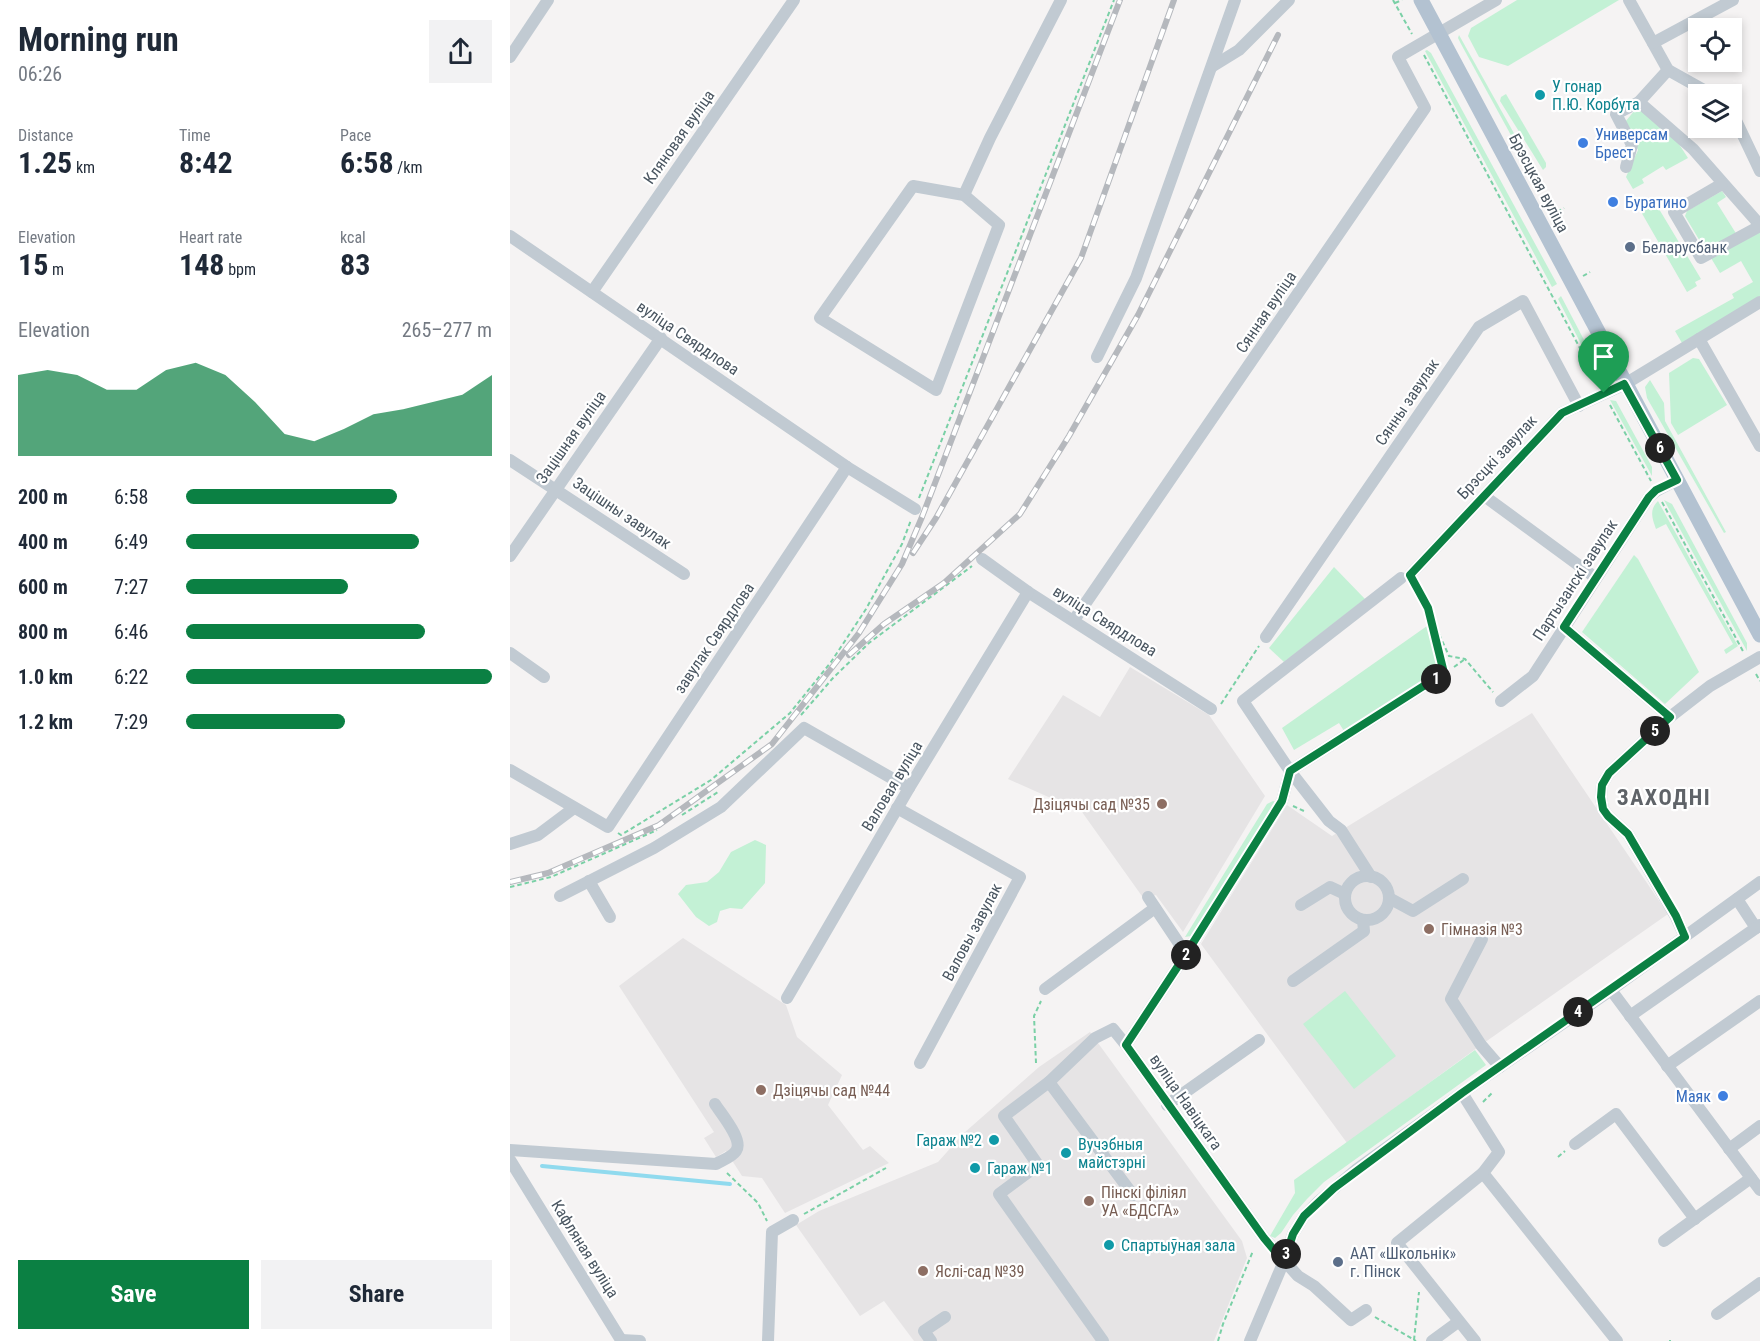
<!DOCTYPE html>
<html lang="en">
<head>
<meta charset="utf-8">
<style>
	:root { --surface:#fff; --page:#f2f2f3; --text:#1f2937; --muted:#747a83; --accent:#0b8043 }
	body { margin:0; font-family:"Roboto Condensed",sans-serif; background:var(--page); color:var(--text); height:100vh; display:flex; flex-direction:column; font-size:22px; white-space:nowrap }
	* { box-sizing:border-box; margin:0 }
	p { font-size:20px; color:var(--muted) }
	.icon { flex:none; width:33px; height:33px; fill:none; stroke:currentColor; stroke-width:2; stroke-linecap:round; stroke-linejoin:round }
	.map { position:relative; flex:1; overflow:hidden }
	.drawer { display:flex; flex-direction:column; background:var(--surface); width:510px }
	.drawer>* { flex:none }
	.tools { position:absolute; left:1178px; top:18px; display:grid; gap:12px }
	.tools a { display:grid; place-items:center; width:54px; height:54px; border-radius:0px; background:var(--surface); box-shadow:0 3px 9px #0003; font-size:30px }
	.pin { position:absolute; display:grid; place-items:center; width:51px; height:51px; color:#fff; margin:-62px -26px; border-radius:50% 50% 50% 0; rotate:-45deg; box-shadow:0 0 6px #0007 }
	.pin .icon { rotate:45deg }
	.km { position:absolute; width:30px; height:30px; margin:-15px; border-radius:50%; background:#222; color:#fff; font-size:16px; line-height:30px; text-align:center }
	.round { display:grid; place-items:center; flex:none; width:63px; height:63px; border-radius:0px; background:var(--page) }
	.overview { display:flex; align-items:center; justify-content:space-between; height:102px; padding:0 18px }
	h1 { font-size:33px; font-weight:700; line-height:45px }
	.stats { display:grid; grid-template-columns:repeat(3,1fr); gap:9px; height:102px; padding:6px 18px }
	.stats div { display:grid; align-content:center }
	.stats b { font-size:30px; font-weight:700 }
	.stats small { font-size:16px; font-weight:400 }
	.stats p { font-size:16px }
	.chart { height:168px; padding:12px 18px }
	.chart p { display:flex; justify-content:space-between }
	.chart svg { width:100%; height:108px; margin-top:6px; fill:var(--accent); opacity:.7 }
	.action { display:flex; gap:12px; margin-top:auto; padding:12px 18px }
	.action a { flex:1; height:69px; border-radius:0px; background:var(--accent); color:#fff; font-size:24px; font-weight:700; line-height:69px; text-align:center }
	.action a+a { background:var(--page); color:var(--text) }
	ul { padding:0 18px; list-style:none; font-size:20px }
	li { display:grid; grid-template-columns:96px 72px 1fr; align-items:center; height:45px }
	li i { height:15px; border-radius:8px; background:var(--accent) }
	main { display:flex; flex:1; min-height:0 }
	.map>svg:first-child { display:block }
	.education { fill:#e6e4e5 }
	.green { fill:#c3f1d5 }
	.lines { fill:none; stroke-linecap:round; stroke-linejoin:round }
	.stream { stroke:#90daee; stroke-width:4 }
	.path { stroke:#7ad0a6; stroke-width:2; stroke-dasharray:4.5 3; stroke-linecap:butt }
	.minor { stroke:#c1cad2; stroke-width:12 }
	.major { stroke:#b3c2d1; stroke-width:15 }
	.rail-casing { stroke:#b5b8bd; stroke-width:6 }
	.rail { stroke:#fff; stroke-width:4; stroke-dasharray:11; stroke-linecap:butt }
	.route-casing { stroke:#fff; stroke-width:12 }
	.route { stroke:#0b8043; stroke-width:8 }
	.culture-dot { fill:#0f9aa8; stroke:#fff; stroke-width:2 }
	.shop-dot { fill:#3f7fe0; stroke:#fff; stroke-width:2 }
	.service-dot { fill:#5c6f8a; stroke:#fff; stroke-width:2 }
	.education-dot { fill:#8d6e63; stroke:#fff; stroke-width:2 }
	.labels { text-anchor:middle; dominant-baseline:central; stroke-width:4.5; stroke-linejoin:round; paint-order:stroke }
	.culture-label { font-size:16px; fill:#0d838f; stroke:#fff; text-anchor:start }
	.shop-label { font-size:16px; fill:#366cbe; stroke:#fff; text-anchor:start }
	.street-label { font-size:16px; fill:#4a5661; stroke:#fff }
	.service-label { font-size:16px; fill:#4e5e75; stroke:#fff; text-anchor:start }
	.education-label { font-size:16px; fill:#785e54; stroke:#fff; text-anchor:start }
	.district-label { font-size:22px; font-weight:bold; letter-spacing:1.5px; fill:#5f6368; stroke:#fff }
</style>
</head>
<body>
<main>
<section class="drawer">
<div class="overview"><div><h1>Morning run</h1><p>06:26</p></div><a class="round"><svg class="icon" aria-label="share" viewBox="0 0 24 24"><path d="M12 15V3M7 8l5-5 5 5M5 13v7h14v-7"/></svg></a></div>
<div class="stats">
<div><p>Distance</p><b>1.25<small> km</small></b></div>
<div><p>Time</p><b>8:42</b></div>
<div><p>Pace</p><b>6:58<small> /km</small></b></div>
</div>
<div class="stats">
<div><p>Elevation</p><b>15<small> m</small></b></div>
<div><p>Heart rate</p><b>148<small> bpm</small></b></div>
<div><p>kcal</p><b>83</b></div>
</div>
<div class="chart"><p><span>Elevation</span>265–277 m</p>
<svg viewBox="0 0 160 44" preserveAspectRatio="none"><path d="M0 44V11L10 9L20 11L30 17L40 17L50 9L60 6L70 11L80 22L90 35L100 38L110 33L120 27L130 25L140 22L150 19L160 11V44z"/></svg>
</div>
<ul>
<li><b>200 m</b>6:58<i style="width:69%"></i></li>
<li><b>400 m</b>6:49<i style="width:76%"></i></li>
<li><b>600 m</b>7:27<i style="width:53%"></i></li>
<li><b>800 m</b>6:46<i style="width:78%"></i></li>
<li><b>1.0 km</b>6:22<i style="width:100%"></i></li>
<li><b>1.2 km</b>7:29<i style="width:52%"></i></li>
</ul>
<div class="action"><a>Save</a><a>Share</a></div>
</section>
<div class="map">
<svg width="1250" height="1341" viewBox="0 0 1250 1341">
	<rect width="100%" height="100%" fill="#f5f3f3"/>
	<g class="education">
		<path d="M620 667 699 715 755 796 673 932 646 895 634 899 572 812 498 779 553 695 590 717Z"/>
		<path d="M1022 713 1158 914 971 1045 837 1143 691 944 777 805 822 836Z"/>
		<path d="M173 938 276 1005 287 1037 332 1075 318 1105 353 1150 360 1146 379 1163 275 1213 252 1178 232 1176 216 1151 206 1157 194 1138 204 1132 109 986Z"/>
		<path d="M580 1032 732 1241 737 1258 704 1341H404L374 1301 350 1316 286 1225 309 1211 428 1162 454 1133 529 1067Z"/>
	</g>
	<g class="green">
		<path d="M1007 0H1109L998 66 969 57 958 36 961 28Z"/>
		<path d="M949 35 1020 162 1014 159 951 44 948 38Z"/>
		<path d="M917 50 921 53 1047 284 1042 287 915 51Z"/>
		<path d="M996 94 1036 163V167L1033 170 990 101 991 97Z"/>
		<path d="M1132 108 1165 138 1178 158 1156 170 1153 166 1132 179 1134 183 1123 189 1116 177 1128 150 1116 127 1115 122 1125 110Z"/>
		<path d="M1212 191 1216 197 1207 203 1227 235 1200 249 1194 248 1175 216 1177 211Z"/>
		<path d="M1146 204 1191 279 1185 282 1187 286 1177 292 1130 210 1134 207 1135 210Z"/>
		<path d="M1250 232V296L1172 343 1165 331 1224 298 1222 294 1243 282 1231 261 1210 273 1201 258Z"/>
		<path d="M1051 296 1094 378 1092 385 1048 299Z"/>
		<path d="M1183 358 1189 359 1217 405 1168 435 1161 423 1159 373Z"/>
		<path d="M1140 380 1154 403 1155 421 1216 532 1214 533 1137 398 1135 387Z"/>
		<path d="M1100 400 1106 401 1142 467V476Z"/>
		<path d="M1154 500 1162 504 1237 643V651Z"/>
		<path d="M1148 501 1228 646 1216 654 1214 650 1223 644 1156 524 1146 529C1142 518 1139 510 1148 501Z"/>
		<path d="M1124 555 1128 559 1189 672 1155 704 1072 632Z"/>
		<path d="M824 567 855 599 774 662 759 648Z"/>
		<path d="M917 626 928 671 834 731 829 723 784 750 772 728Z"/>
		<path d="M763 801 766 802 681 936 675 937 757 804Z"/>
		<path d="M245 840 256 845 255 883 232 909 220 908 210 911 207 922 199 926 186 917 168 894 176 885 197 882 209 872 221 852Z"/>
		<path d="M835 991 886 1056 844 1089 793 1024Z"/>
		<path d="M965 1050 976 1065 814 1182 797 1199 783 1215 771 1233 765 1238 760 1236 785 1193 784 1180Z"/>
	</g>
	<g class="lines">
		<path class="stream" d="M32 1166 220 1184"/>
		<g class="path">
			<path d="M883 0 902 34"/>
			<path d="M885 3 892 0"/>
			<path d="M914 55 1089 384"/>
			<path d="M1041 216 1054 208"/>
			<path d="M1073 276 1080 272"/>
			<path d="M1100 405 1141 481"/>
			<path d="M409 498 604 0"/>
			<path d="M1152 502 1234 653"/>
			<path d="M905 585 918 608 931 661"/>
			<path d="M920 614 939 656 955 659 983 692"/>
			<path d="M944 667 955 659"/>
			<path d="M1246 674 1250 681"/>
			<path d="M711 704 749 646"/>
			<path d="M291 715 323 678 359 643 462 566"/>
			<path d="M783 806 794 811"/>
			<path d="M172 815 208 792"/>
			<path d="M108 833 111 835 201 780 280 713 321 662 356 609 392 544 401 520"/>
			<path d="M0 887 41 877 147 830"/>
			<path d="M526 1063 524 1016 531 1001"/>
			<path d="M973 1102 982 1093"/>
			<path d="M1048 1157 1055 1151"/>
			<path d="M217 1173 248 1203 257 1221"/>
			<path d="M294 1214 376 1168"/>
			<path d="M865 1317 906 1341"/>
			<path d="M904 1340 909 1292"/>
			<path d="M1160 1340V1341"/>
			<path d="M708 1341 713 1324 743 1251"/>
		</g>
		<g class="minor">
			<path d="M1119 0 1158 70 1201 94"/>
			<path d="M1143 43 1223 0"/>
			<path d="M0 57 38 0"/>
			<path d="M703 66 729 50 779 0"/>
			<path d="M1158 70 1129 102 1183 149 1250 225"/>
			<path d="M1221 110 1250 171"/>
			<path d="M1116 167 1122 145 1106 114 1129 102"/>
			<path d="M1212 184 1164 212 1191 258 1250 226"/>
			<path d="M403 186 454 195 489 225 426 390 310 318Z"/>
			<path d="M454 195 480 138 551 0"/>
			<path d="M0 236 337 467 405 509"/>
			<path d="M82 292 284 0"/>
			<path d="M1189 339 1250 446"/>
			<path d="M587 357 626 278 725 0"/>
			<path d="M0 460 174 574"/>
			<path d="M977 498 1086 578"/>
			<path d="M0 556 151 338"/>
			<path d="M472 559 518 592 701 709"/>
			<path d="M900 575 1052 413 1115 384 1250 302"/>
			<path d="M564 620 915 108 888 57 986 0"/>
			<path d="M1054 627 1160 717"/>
			<path d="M756 637 969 327 1013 301 1069 406"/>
			<path d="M0 653 34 677"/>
			<path d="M991 701 1023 676 1139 497 1146 491 1167 480"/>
			<path d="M0 770 98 827 337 467"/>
			<path d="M780 771 772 801 676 954 616 1045 754 1238 788 1276 804 1286 841 1320 856 1310"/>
			<path d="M780 771 934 673"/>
			<path d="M387 808 510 877 410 1063"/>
			<path d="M0 844 28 835 64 808"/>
			<circle cx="857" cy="898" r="22"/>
			<path d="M861 877 831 830 819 821 780 771 733 701 891 578"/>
			<path d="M79 881 100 917"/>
			<path d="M50 896 144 848 211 807 294 728 399 788"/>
			<path d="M638 897 676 954"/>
			<path d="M879 898 903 911 953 879"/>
			<path d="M1227 899 1246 928 1250 925"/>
			<path d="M791 905 820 887 835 894"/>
			<path d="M1175 937 1166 917 1118 834 1098 816 1093 809 1091 797 1092 785 1099 773 1160 717 1200 686 1250 657"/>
			<path d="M972 939 941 999 971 1045 990 1067"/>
			<path d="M783 981 854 931 853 920"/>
			<path d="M535 989 645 908"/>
			<path d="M1101 990 1250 1190"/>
			<path d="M277 998 399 788 518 592"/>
			<path d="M1120 1016 1246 928"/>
			<path d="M1157 1066 1250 1001"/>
			<path d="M539 1082 623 1195"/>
			<path d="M952 1093 989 1152 973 1173 1107 1341"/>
			<path d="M657 1105 749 1040"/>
			<path d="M1065 1144 1106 1114 1185 1219"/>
			<path d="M1219 1149 1250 1126"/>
			<path d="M0 1150 206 1164C213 1160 222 1157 226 1151 234 1140 211 1114 205 1104"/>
			<path d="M0 1160 111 1340"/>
			<path d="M1154 1241 1241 1178"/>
			<path d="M1207 1314 1250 1283"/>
			<path d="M111 1340 130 1341"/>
			<path d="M258 1341 262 1232 283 1220"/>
			<path d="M421 1341 414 1331 435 1317"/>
			<path d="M593 1341 489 1194 528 1165 494 1116 539 1082 585 1038 603 1029 616 1045"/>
			<path d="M740 1341 774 1261 783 1234 794 1216 809 1201 847 1169 952 1093 1101 990 1250 882"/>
			<path d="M922 1341 948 1322"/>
			<path d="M965 1341 887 1243 973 1173"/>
		</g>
		<path class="major" d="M911 0 1250 635"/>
		<defs>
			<g id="rail">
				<path d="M403 553 426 518 571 258 664 0"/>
				<path d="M339 655 374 624 434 583 510 514 559 436 628 315 768 35"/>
				<path d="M0 882 38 873 149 825 262 744 349 633 392 564 412 517 610 0"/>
			</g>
		</defs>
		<use href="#rail" class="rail-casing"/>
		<use href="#rail" class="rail"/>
	</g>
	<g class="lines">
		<defs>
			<path id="route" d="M1114 384 1167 480 1146 490 1139 497 1054 627 1160 717 1099 773 1092 785 1091 797 1093 809 1098 816 1118 834 1166 916 1175 937 952 1093 824 1188 794 1216 783 1234 774 1262 754 1238 616 1045 676 954 772 801 780 771 934 673 918 608 900 575 1052 413Z"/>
		</defs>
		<use href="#route" class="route-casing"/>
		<use href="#route" class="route"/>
	</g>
	<g class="culture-dot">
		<circle cx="1030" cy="95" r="6"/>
		<circle cx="484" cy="1140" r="6"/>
		<circle cx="556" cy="1153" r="6"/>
		<circle cx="465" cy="1168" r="6"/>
		<circle cx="599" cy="1245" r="6"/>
	</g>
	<g class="shop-dot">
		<circle cx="1073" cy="143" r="6"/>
		<circle cx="1103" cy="202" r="6"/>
		<circle cx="1213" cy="1096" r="6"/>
	</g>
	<g class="service-dot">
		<circle cx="1120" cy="247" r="6"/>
		<circle cx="828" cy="1262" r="6"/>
	</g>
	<g class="education-dot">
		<circle cx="652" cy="804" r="6"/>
		<circle cx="919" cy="929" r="6"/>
		<circle cx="251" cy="1090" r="6"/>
		<circle cx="579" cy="1201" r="6"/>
		<circle cx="413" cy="1271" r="6"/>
	</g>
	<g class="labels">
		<g class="culture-label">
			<text x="1042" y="86">У гонар<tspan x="1042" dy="18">П.Ю. Корбута</tspan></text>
			<text x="472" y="1140" text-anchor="end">Гараж №2</text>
			<text x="568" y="1144">Вучэбныя<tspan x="568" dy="18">майстэрні</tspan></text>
			<text x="477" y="1168">Гараж №1</text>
			<text x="611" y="1245">Спартыўная зала</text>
		</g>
		<g class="shop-label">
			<text x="1085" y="134">Универсам<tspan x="1085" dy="18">Брест</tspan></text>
			<text x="1115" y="202">Буратино</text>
			<text x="1201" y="1096" text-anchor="end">Маяк</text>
		</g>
		<g class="street-label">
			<text transform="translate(169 137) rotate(-55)">Кляновая вуліца</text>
			<text transform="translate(1029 183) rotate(62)">Брэсцкая вуліца</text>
			<text transform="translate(756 312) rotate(-56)">Сянная вуліца</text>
			<text transform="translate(178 338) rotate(34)">вуліца Свярдлова</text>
			<text transform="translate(897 402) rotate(-56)">Сянны завулак</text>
			<text transform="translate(61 437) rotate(-55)">Зацішная вуліца</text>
			<text transform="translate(987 457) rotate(-47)">Брэсцкі завулак</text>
			<text transform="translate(112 513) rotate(34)">Зацішны завулак</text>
			<text transform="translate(1065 580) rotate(-57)">Партызанскі завулак</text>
			<text transform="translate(595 621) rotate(32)">вуліца Свярдлова</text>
			<text transform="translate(204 638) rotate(-56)">завулак Свярдлова</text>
			<text transform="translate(382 786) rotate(-59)">Валовая вуліца</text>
			<text transform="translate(462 932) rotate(-62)">Валовы завулак</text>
			<text transform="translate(676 1102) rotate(55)">вуліца Навіцкага</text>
			<text transform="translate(75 1249) rotate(58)">Кафляная вуліца</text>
		</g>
		<g class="service-label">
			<text x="1132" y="247">Беларусбанк</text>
			<text x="840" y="1253">ААТ «Школьнік»<tspan x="840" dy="18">г. Пінск</tspan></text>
		</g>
		<g class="education-label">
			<text x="640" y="804" text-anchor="end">Дзіцячы сад №35</text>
			<text x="931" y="929">Гімназія №3</text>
			<text x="263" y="1090">Дзіцячы сад №44</text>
			<text x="591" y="1192">Пінскі філіял<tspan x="591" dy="18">УА «БДСГА»</tspan></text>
			<text x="425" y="1271">Яслі-сад №39</text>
		</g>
		<g class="district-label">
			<text x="1154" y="797">ЗАХОДНІ</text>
		</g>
	</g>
</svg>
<div class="tools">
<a><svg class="icon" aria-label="locate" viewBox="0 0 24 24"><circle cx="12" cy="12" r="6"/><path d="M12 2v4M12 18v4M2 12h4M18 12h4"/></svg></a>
<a><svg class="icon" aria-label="layers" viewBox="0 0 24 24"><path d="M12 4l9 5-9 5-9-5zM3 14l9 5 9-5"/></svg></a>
</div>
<div class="pin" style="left:1094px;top:393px;background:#1e9e55"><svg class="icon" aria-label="arrive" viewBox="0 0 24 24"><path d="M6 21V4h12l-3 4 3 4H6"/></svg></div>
<b class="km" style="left:926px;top:679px">1</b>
<b class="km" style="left:676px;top:955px">2</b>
<b class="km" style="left:776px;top:1254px">3</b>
<b class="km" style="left:1068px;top:1012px">4</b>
<b class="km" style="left:1145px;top:731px">5</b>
<b class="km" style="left:1150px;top:448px">6</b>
</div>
</main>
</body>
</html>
